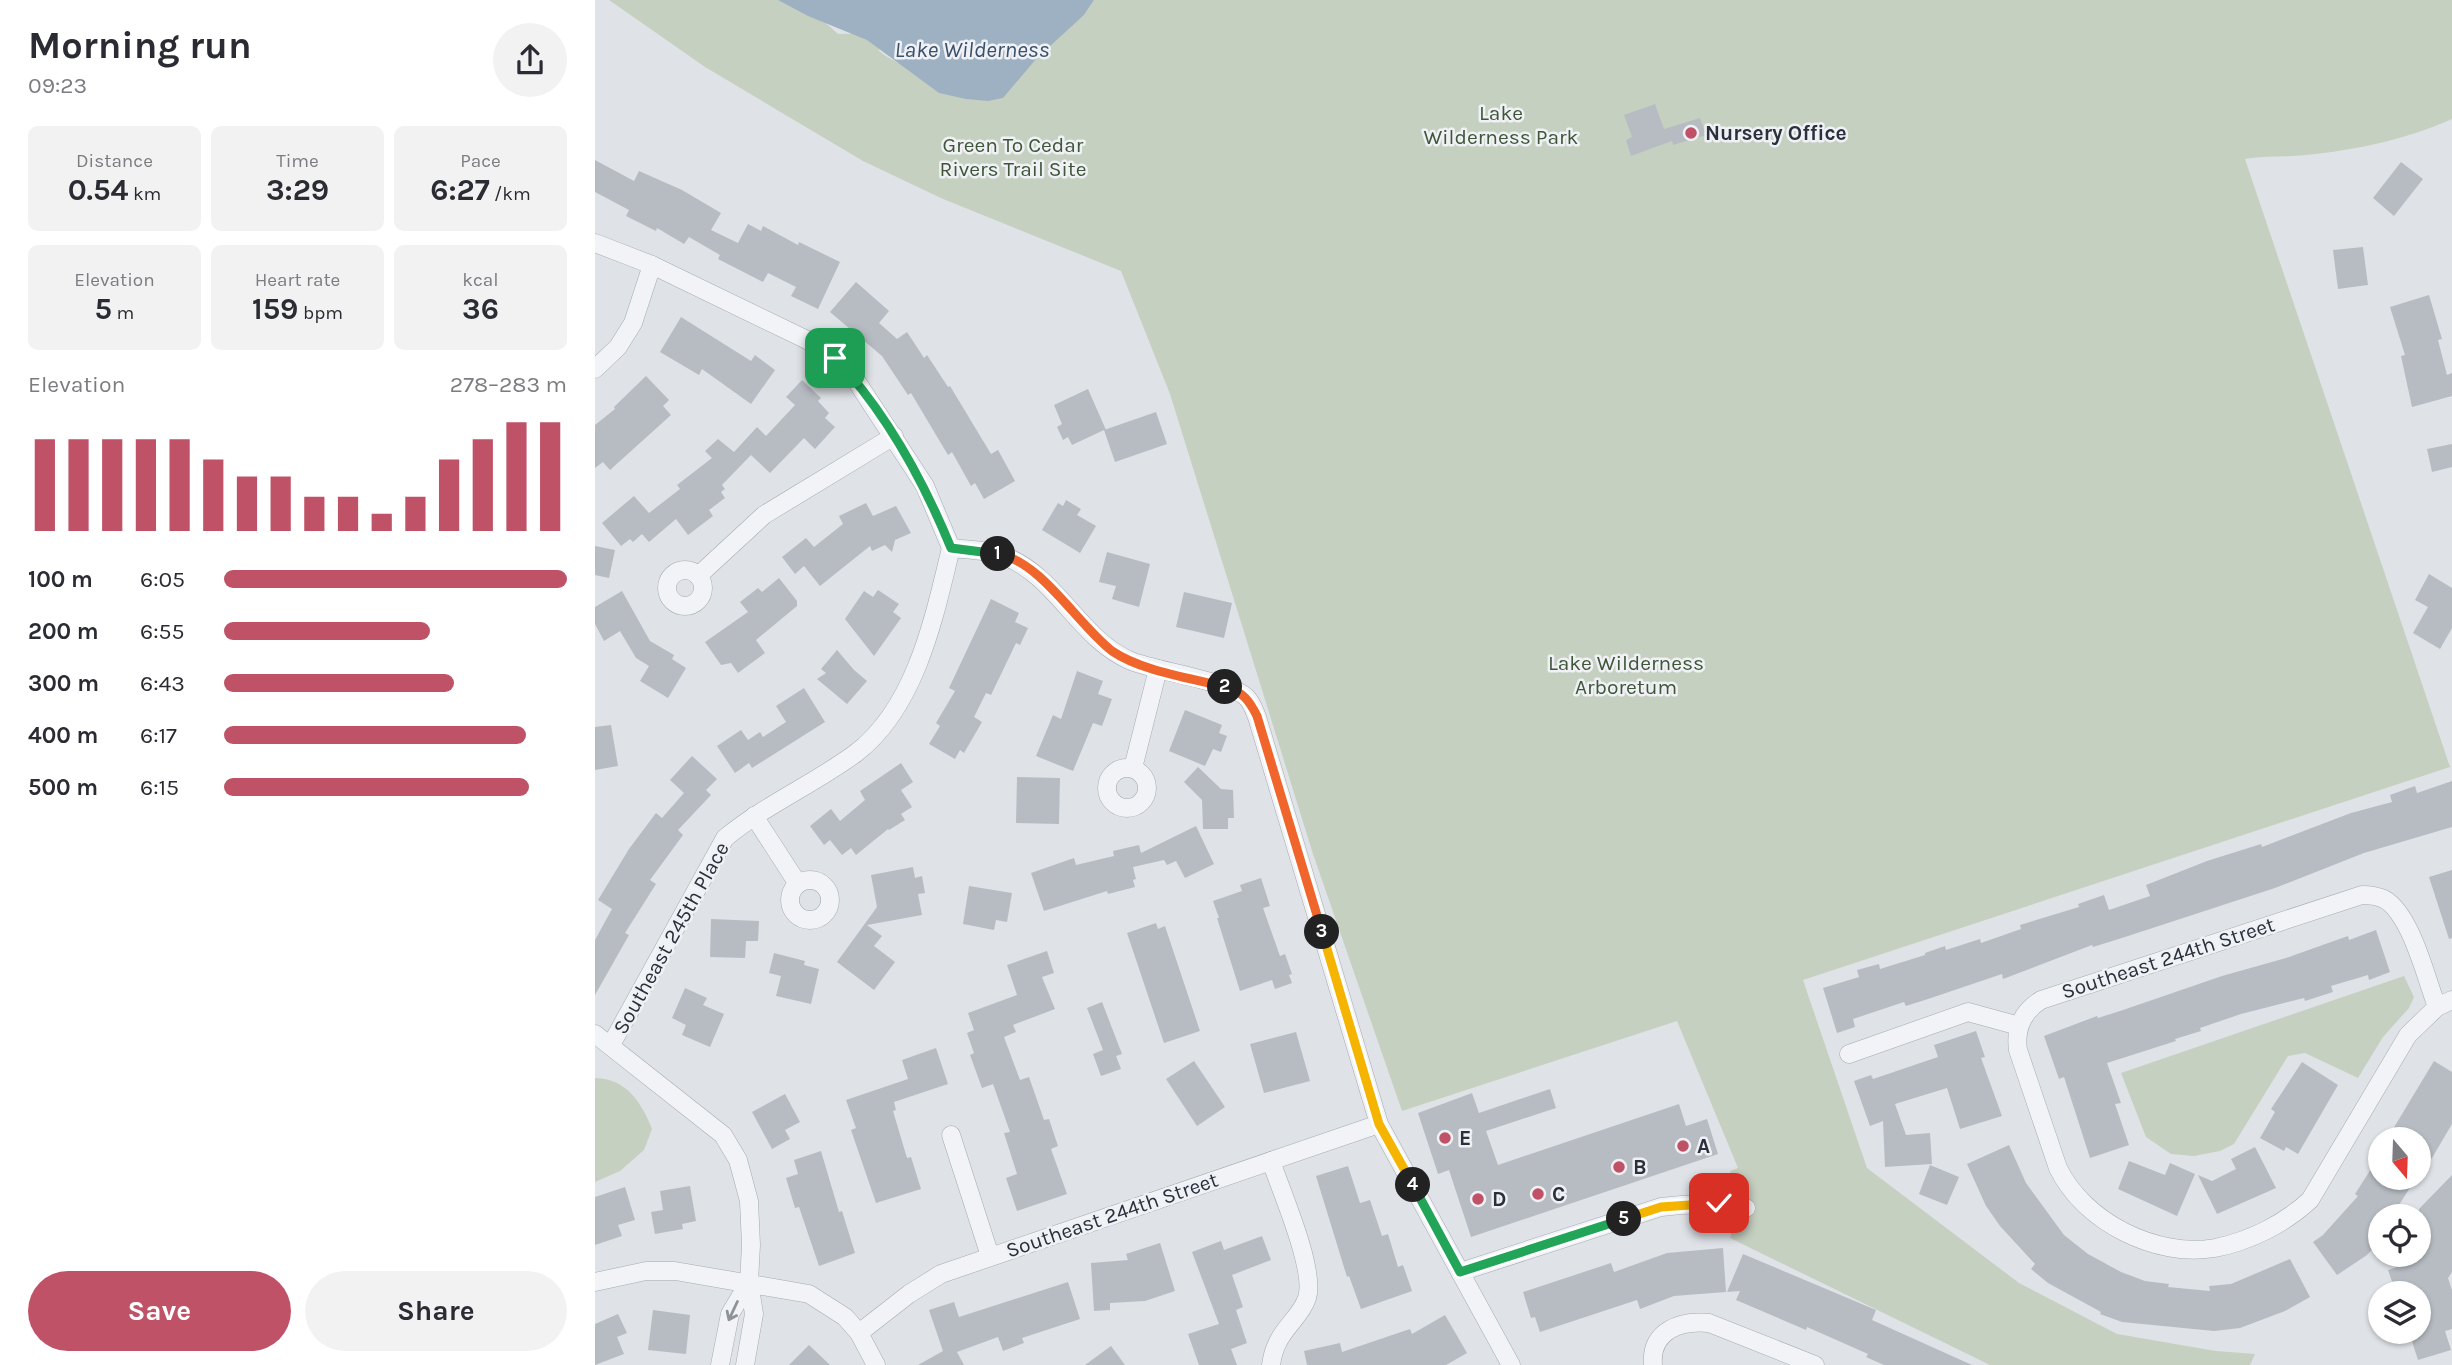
<!DOCTYPE html>
<html lang="en">
<head>
<meta charset="utf-8">
<style>
	:root { --surface:#fff; --page:#f2f2f3; --text:#2b2b33; --muted:#7c7c81; --accent:#bf5266 }
	body { margin:0; font-family:Karla,sans-serif; background:var(--page); color:var(--text); height:100vh; display:flex; flex-direction:column; font-size:26px; white-space:nowrap }
	* { box-sizing:border-box; margin:0 }
	p { font-size:23px; color:var(--muted) }
	.icon { flex:none; width:38px; height:38px; fill:none; stroke:currentColor; stroke-width:2; stroke-linecap:round; stroke-linejoin:round }
	.map { position:relative; flex:1; overflow:hidden }
	.sheet { display:flex; flex-direction:column; background:var(--surface); width:595px }
	.sheet>* { flex:none }
	.needle { width:46px; rotate:161deg }
	.fabs { position:absolute; left:1773px; top:1127px; display:grid; gap:14px }
	.fabs a { display:grid; place-items:center; width:63px; height:63px; border-radius:50%; background:var(--surface); box-shadow:0 2px 5px #0004; font-size:35px }
	.pin { position:absolute; display:grid; place-items:center; width:60px; height:60px; color:#fff; margin:-30px; border-radius:14px; box-shadow:0 4px 10px #0006 }
	.km { position:absolute; width:35px; height:35px; margin:-18px; border-radius:50%; background:#222; color:#fff; font-size:19px; line-height:35px; text-align:center }
	.round { display:grid; place-items:center; flex:none; width:74px; height:74px; border-radius:37px; background:var(--page) }
	.overview { display:flex; align-items:center; justify-content:space-between; height:119px; padding:0 28px }
	h1 { font-size:38px; font-weight:700; line-height:52px }
	.stats { display:grid; grid-template-columns:repeat(3,1fr); gap:10px; height:119px; padding:7px 28px }
	.stats div { display:grid; align-content:center; border-radius:10px; background:var(--page); text-align:center }
	.stats b { font-size:30px; font-weight:700 }
	.stats small { font-size:19px; font-weight:400 }
	.stats p { font-size:19px }
	.chart { height:196px; padding:14px 28px }
	.chart p { display:flex; justify-content:space-between }
	.chart svg { width:100%; height:126px; margin-top:7px; stroke:var(--accent); stroke-width:6 }
	.primary-button { display:flex; gap:14px; margin-top:auto; padding:14px 28px }
	.primary-button a { flex:1; height:80px; border-radius:42px; background:var(--accent); color:#fff; font-size:28px; font-weight:700; line-height:80px; text-align:center }
	.primary-button a+a { background:var(--page); color:var(--text) }
	ul { padding:0 28px; list-style:none; font-size:23px }
	li { display:grid; grid-template-columns:112px 84px 1fr; align-items:center; height:52px }
	li i { height:18px; border-radius:9px; background:var(--accent) }
	main { display:flex; flex:1; min-height:0 }
	.map>svg:first-child { display:block }
	.green { fill:#c6d0c1 }
	.water { fill:#9eb1c3 }
	.building { fill:#b7bcc3 }
	.lines { fill:none; stroke-linecap:round; stroke-linejoin:round }
	.minor-casing { stroke:#a5aab0; stroke-width:19 }
	.minor { stroke:#f2f3f6; stroke-width:18 }
	.oneway { stroke:#8e9299 }
	.split-1-casing { stroke:#fff; stroke-width:14 }
	.split-2-casing { stroke:#fff; stroke-width:14 }
	.split-3-casing { stroke:#fff; stroke-width:14 }
	.split-4-casing { stroke:#fff; stroke-width:14 }
	.split-5-casing { stroke:#fff; stroke-width:14 }
	.split-6-casing { stroke:#fff; stroke-width:14 }
	.split-1 { stroke:#22a559; stroke-width:9 }
	.split-2 { stroke:#f0652b; stroke-width:9 }
	.split-3 { stroke:#f0652b; stroke-width:9 }
	.split-4 { stroke:#f5b400; stroke-width:9 }
	.split-5 { stroke:#22a559; stroke-width:9 }
	.split-6 { stroke:#f5b400; stroke-width:9 }
	.poi-dot { fill:#bf5266; stroke:#eff1f5; stroke-width:2.5 }
	.labels { text-anchor:middle; dominant-baseline:central; stroke-width:5; stroke-linejoin:round; paint-order:stroke }
	.park-label { font-size:21px; fill:#405639; stroke:#eff1f5 }
	.poi-label { font-size:21px; font-weight:bold; fill:#2a313c; stroke:#eff1f5; text-anchor:start }
	.street-label { font-size:21px; fill:#2a313c; stroke:#eff1f5 }
	.water-label { font-size:23px; font-style:italic; fill:#39516c; stroke:#eff1f5 }
</style>
</head>
<body>
<main>
<section class="sheet">
<div class="overview"><div><h1>Morning run</h1><p>09:23</p></div><a class="round"><svg class="icon" aria-label="share" viewBox="0 0 24 24"><path d="M12 15V3M7 8l5-5 5 5M5 13v7h14v-7"/></svg></a></div>
<div class="stats">
<div><p>Distance</p><b>0.54<small> km</small></b></div>
<div><p>Time</p><b>3:29</b></div>
<div><p>Pace</p><b>6:27<small> /km</small></b></div>
</div>
<div class="stats">
<div><p>Elevation</p><b>5<small> m</small></b></div>
<div><p>Heart rate</p><b>159<small> bpm</small></b></div>
<div><p>kcal</p><b>36</b></div>
</div>
<div class="chart"><p><span>Elevation</span>278–283 m</p>
<svg viewBox="0 0 160 44" preserveAspectRatio="none"><path d="M5 44V12M15 44V12M25 44V12M35 44V12M45 44V12M55 44V19M65 44V25M75 44V25M85 44V32M95 44V32M105 44V38M115 44V32M125 44V19M135 44V12M145 44V6M155 44V6"/></svg>
</div>
<ul>
<li><b>100 m</b>6:05<i style="width:100%"></i></li>
<li><b>200 m</b>6:55<i style="width:60%"></i></li>
<li><b>300 m</b>6:43<i style="width:67%"></i></li>
<li><b>400 m</b>6:17<i style="width:88%"></i></li>
<li><b>500 m</b>6:15<i style="width:89%"></i></li>
</ul>
<div class="primary-button"><a>Save</a><a>Share</a></div>
</section>
<div class="map">
<svg width="1857" height="1365" viewBox="0 0 1857 1365">
	<rect width="100%" height="100%" fill="#dfe3e7"/>
	<g class="green">
		<path d="M14 0H197L214 8 243 34 288 33 284 51C319 79 370 75 413 78L489 15 499 0H1857V119C1808 141 1752 152 1698 156 1682 157 1666 156 1650 159L1855 767 1208 980 1272 1168 1424 1283 1522 1334 1621 1351 1660 1354 1655 1365H1395L1135 1238 1149 1189 1141 1191 1135 1171 1143 1168 1082 1021 807 1111 718 854 575 394 526 271 348 199 268 161 110 67Z"/>
		<path d="M1809 976 1819 997 1814 1008 1788 1037 1763 1078 1710 1053 1693 1056 1639 1144 1625 1151 1599 1156 1576 1154 1551 1137 1526 1073Z"/>
		<path d="M0 1078C32 1079 46 1102 57 1129L49 1150 25 1171 0 1182Z"/>
	</g>
	<path class="water" d="M183 0H499L489 15 442 58 408 98 393 101 371 99 344 93 272 40 213 16Z"/>
	<g class="building">
		<path d="M1060 104 1069 129 1105 118 1111 135 1078 145 1077 141 1036 156 1031 140 1037 137 1029 115Z"/>
		<path d="M0 160 39 181 44 171 87 190 126 213 116 230 143 243 153 224 166 231 168 226 203 245 204 242 245 262 223 309 196 296 201 287 173 273 168 282 123 259 125 255 94 237 89 244 62 228 61 231 31 216 34 210 0 192Z"/>
		<path d="M1806 162 1828 179 1799 216 1778 198Z"/>
		<path d="M1768 247 1773 285 1743 289 1738 250Z"/>
		<path d="M261 282 294 311 284 323 302 339 312 332 329 358 332 355 353 387 355 386 396 454 403 450 420 481 389 499 380 483 376 486 357 452 353 455 316 393 313 395 287 356 235 312Z"/>
		<path d="M1834 295 1847 339 1843 340 1852 375 1857 373V396L1817 407 1806 356 1810 355 1795 307Z"/>
		<path d="M86 317 156 361 160 355 180 370 156 404 107 369 104 375 65 352Z"/>
		<path d="M51 376 74 400 68 406 76 415 15 470 8 462 0 468V425L20 409 19 407Z"/>
		<path d="M207 380 226 398 223 401 234 413 230 418 240 427 220 449 209 438 175 473 156 455 127 485 130 489 126 492 130 498 114 510 118 516 93 535 81 519 54 542 47 534 38 542 35 539 26 546 7 523 39 496 54 513 85 489 82 485 117 458 110 451 123 439 139 452 162 427 171 436 200 405 191 397Z"/>
		<path d="M493 389 511 430H509L561 412 572 444 520 462 509 430 477 445 473 437 468 440 462 427 467 424 459 405Z"/>
		<path d="M1857 444V467L1837 472 1832 449Z"/>
		<path d="M471 500 486 509 482 515 501 526 485 553 447 530 463 503 468 506Z"/>
		<path d="M271 503 278 516 301 506 316 533 300 540 297 552 290 545 277 551 275 546 225 586 209 566 200 574 187 557 211 538 219 547 248 524 244 516Z"/>
		<path d="M0 546 20 550 14 578 0 575Z"/>
		<path d="M512 552 555 564 544 607 517 599 521 586 504 582Z"/>
		<path d="M1834 574 1857 588V628L1845 649 1818 633 1833 607 1820 600Z"/>
		<path d="M184 578 202 601V606L161 640 170 653 143 673 136 663 126 665 110 642 153 612 145 602 163 588 167 592Z"/>
		<path d="M283 590 304 604 298 612 306 618 279 656 250 619 269 591 278 597Z"/>
		<path d="M27 591 55 641 79 655 77 659 91 668 73 698 45 681 54 666 41 658 25 631 9 641 0 624V607Z"/>
		<path d="M589 592 637 603 629 638 581 627Z"/>
		<path d="M396 599 424 613 420 622 433 628 425 645 421 643 396 695 391 693 379 717 387 722 369 753 365 750 360 759 334 744 345 726 341 723 360 691 354 688Z"/>
		<path d="M242 650 259 670 272 681 252 704 222 679 231 673 226 669Z"/>
		<path d="M482 671 508 681 503 694 517 699 507 726 498 723 478 771 441 756 458 715 466 719Z"/>
		<path d="M209 688 230 722 157 768 154 763 140 773 122 746 146 730 153 740 165 732 168 737 191 722 181 706Z"/>
		<path d="M590 710 627 725 624 733 632 736 626 752 618 749 610 766 574 751Z"/>
		<path d="M16 725 23 766 0 770V727Z"/>
		<path d="M97 756 122 779 111 790 116 795 83 830 88 835 55 880 61 884 30 933 34 935 0 995V940L17 909 3 900 34 849 61 813 67 818 89 793 75 780Z"/>
		<path d="M306 763 318 782 306 790 317 807 306 814 310 820 294 830 293 829 261 855 256 848 247 855 235 840 229 845 215 826 236 809 245 821 270 800 265 791Z"/>
		<path d="M603 767 626 789 638 790 639 818H633V829H608L607 800 589 782Z"/>
		<path d="M422 777 465 778 464 824 421 823Z"/>
		<path d="M1857 781V827L1769 853 1680 888 1530 937 1498 947 1497 945 1408 979 1407 974 1333 999 1311 1006 1309 1002 1258 1019 1260 1027 1242 1033 1228 988 1264 977 1262 970 1284 964 1285 969 1330 955V953L1350 946 1351 950 1385 939 1386 943 1426 929 1425 925 1484 907 1483 904 1509 895 1514 910 1555 896 1551 885 1612 861 1666 844 1667 847 1756 813 1797 802 1795 795 1820 786 1822 793Z"/>
		<path d="M601 826 619 864 590 878 581 861 572 865 569 860 538 867 541 879 538 880 540 887 513 894 512 891 449 911 436 873 479 858 481 865 519 856 518 851 544 845 546 853Z"/>
		<path d="M318 867 320 878 327 876 330 893 323 894 327 915 272 925 287 936 279 946 300 962 279 990 242 962 282 907 276 875Z"/>
		<path d="M1857 870V938L1854 939 1834 877Z"/>
		<path d="M666 878 675 906 668 908 685 956 690 954 697 974 694 975 697 983 680 989 677 980 645 991 622 918H624L618 901 647 891 645 885Z"/>
		<path d="M374 886 417 893 412 922 401 920 399 930 368 924Z"/>
		<path d="M116 919 164 921 163 941H151L150 958 115 957Z"/>
		<path d="M561 923 563 929 570 926 605 1031 569 1043 532 933Z"/>
		<path d="M1781 930 1795 972 1774 980 1773 975 1736 986 1738 992 1710 1001 1709 998 1646 1014 1605 1028 1606 1031 1580 1039 1581 1041 1512 1063 1526 1103 1520 1104 1534 1145 1495 1158 1469 1077 1464 1079 1449 1036 1502 1016 1503 1018 1528 1010 1627 976 1691 958 1753 936 1754 940Z"/>
		<path d="M452 951 459 973 447 977 460 1009 418 1025 421 1032 409 1037 425 1080 434 1077 449 1120 454 1119 463 1146 456 1149 472 1194 422 1211 411 1178 422 1174 409 1133 415 1132 398 1084 387 1088 375 1055 379 1053 372 1033 379 1030 373 1013 422 995 412 965Z"/>
		<path d="M179 953 210 961 209 965 224 969 216 1004 181 996 186 976 174 973Z"/>
		<path d="M90 988 112 998 108 1005 129 1014 115 1047 87 1035 91 1025 77 1018Z"/>
		<path d="M507 1002 527 1054 521 1056 526 1069 506 1076 498 1054 508 1050 492 1008Z"/>
		<path d="M1381 1031 1390 1057 1386 1058 1407 1116 1365 1129 1352 1088 1300 1104 1311 1135 1335 1133 1337 1164 1290 1167 1288 1121 1275 1126 1259 1081 1276 1075 1278 1079 1343 1057 1339 1045Z"/>
		<path d="M701 1032 715 1081 669 1093 655 1044Z"/>
		<path d="M341 1048 353 1084 299 1102 301 1110 298 1111 312 1158 316 1157 326 1189 281 1203 256 1130 261 1128 251 1100 313 1079 307 1060Z"/>
		<path d="M599 1061 630 1107 602 1126 571 1079Z"/>
		<path d="M1839 1061 1857 1072V1124L1824 1180V1139H1792Z"/>
		<path d="M1707 1062 1743 1085 1703 1154 1691 1147 1689 1151 1665 1138 1680 1112 1676 1109Z"/>
		<path d="M955 1089 961 1108 891 1131 903 1165 1084 1104 1091 1126 1112 1119 1123 1154 876 1237 854 1170 843 1174 823 1113 877 1093 884 1113Z"/>
		<path d="M190 1094 205 1122 190 1130 195 1139 177 1149 157 1112Z"/>
		<path d="M1414 1145 1431 1183 1469 1235 1493 1254 1526 1272 1550 1281 1574 1284 1573 1287 1615 1291 1614 1286 1636 1284 1695 1259 1715 1297 1690 1311 1645 1328 1619 1331 1527 1322 1505 1314 1506 1312 1453 1283 1436 1269 1440 1264 1405 1226 1391 1206 1372 1164Z"/>
		<path d="M1660 1147 1681 1188 1622 1214 1603 1175 1617 1181 1641 1169 1636 1159Z"/>
		<path d="M226 1151 244 1212 247 1211 260 1253 224 1266 204 1207 200 1208 191 1178 203 1174 199 1160Z"/>
		<path d="M1785 1155V1178H1821L1797 1216H1785V1241L1772 1255 1742 1275 1718 1242 1728 1235 1763 1196 1760 1194Z"/>
		<path d="M1534 1161 1570 1175 1575 1163 1600 1174 1582 1216 1523 1189Z"/>
		<path d="M1335 1165 1364 1177 1352 1205 1324 1194Z"/>
		<path d="M753 1166 765 1203 775 1200 787 1236 793 1234 803 1267 808 1265 817 1291 766 1309 754 1276 752 1277 721 1176Z"/>
		<path d="M1857 1175V1272L1853 1278 1857 1290V1329L1850 1331 1856 1350 1823 1360 1814 1332H1824V1293H1801L1793 1270 1824 1260V1209Z"/>
		<path d="M95 1186 101 1221 87 1224 88 1229 60 1234 56 1212 68 1210 65 1191Z"/>
		<path d="M30 1187 40 1220 23 1225 27 1236 0 1245V1197Z"/>
		<path d="M667 1236 676 1260 637 1275 648 1307 641 1310 652 1343 636 1349 642 1365H604L593 1334 624 1324 597 1252 626 1241 629 1250Z"/>
		<path d="M565 1243 580 1291 550 1301 515 1303V1310L499 1311 496 1263 533 1260 531 1254Z"/>
		<path d="M1128 1248 1131 1292 1079 1296 1045 1309 1042 1300 945 1332 940 1317 936 1318 928 1292 1016 1263 1019 1272 1072 1253Z"/>
		<path d="M1148 1254 1281 1310 1277 1320 1377 1365H1289L1271 1357 1273 1354 1212 1327 1211 1330 1141 1300 1145 1291 1132 1292Z"/>
		<path d="M473 1282 485 1319 427 1338 429 1343 408 1351 403 1337 362 1352 369 1365H323L348 1351 334 1310 359 1302 364 1317Z"/>
		<path d="M58 1310 95 1315 91 1354 53 1350Z"/>
		<path d="M23 1314 32 1333 22 1337 29 1354 0 1365V1324Z"/>
		<path d="M850 1315 872 1353 851 1365H712L709 1351 745 1343 747 1352 815 1329 817 1334Z"/>
		<path d="M214 1345 235 1365H194Z"/>
		<path d="M516 1346 530 1365H490Z"/>
	</g>
	<g class="lines">
		<defs>
			<g id="minor">
				<path d="M0 243 57 265 212 340 240 358 260 379 330 486 356 548"/>
				<path d="M0 369 23 347 38 323 57 265"/>
				<path d="M356 548C373 550 394 550 409 556 462 576 484 639 536 661 561 671 638 682 652 698 657 703 659 710 662 717L784 1124 916 1365"/>
				<circle cx="90" cy="588" r="18"/>
				<path d="M103 576 169 515 299 436"/>
				<circle cx="532" cy="788" r="20"/>
				<path d="M538 768 563 669"/>
				<path d="M159 816 203 884"/>
				<circle cx="215" cy="900" r="20"/>
				<path d="M1842 1007C1831 978 1816 914 1789 899 1782 896 1774 895 1767 895L1446 1000C1427 1012 1420 1029 1423 1050L1463 1168C1489 1222 1561 1258 1620 1248 1655 1241 1689 1224 1715 1200L1813 1035 1842 1007 1857 1000"/>
				<path d="M0 1034 128 1135 143 1160 154 1201 156 1245 154 1282"/>
				<path d="M16 1045 130 838C170 805 219 784 261 753 321 707 339 618 356 548"/>
				<path d="M1254 1054 1373 1012 1424 1026"/>
				<path d="M356 1135 395 1256"/>
				<path d="M676 1161C686 1191 721 1270 712 1298 706 1316 689 1327 682 1344 679 1350 677 1358 676 1365"/>
				<path d="M865 1272 1066 1207C1095 1203 1122 1203 1151 1208"/>
				<path d="M0 1282 51 1271H80L214 1294 250 1317 264 1333 281 1365"/>
				<path d="M264 1333 314 1294 346 1274 784 1124"/>
				<path d="M125 1365 135 1314 154 1282 159 1314 150 1365"/>
				<path d="M1058 1365C1055 1331 1085 1320 1114 1323L1220 1365"/>
			</g>
		</defs>
		<use href="#minor" class="minor-casing"/>
		<use href="#minor" class="minor"/>
	</g>
	<defs><path id="oneway-shaft" d="M-6 0H5M1.5-3L5.5 0L1.5 3" fill="none" stroke-width="1.6" stroke-linecap="round" stroke-linejoin="round" transform="scale(1.75)"/></defs>
	<use class="oneway" href="#oneway-shaft" transform="translate(138 1311) rotate(115)"/>
	<g class="lines">
		<defs>
			<path id="split-1" d="M240 358C291 412 328 480 356 548L403 554"/>
			<path id="split-2" d="M403 554C446 561 483 625 517 651 546 671 596 678 630 687"/>
			<path id="split-3" d="M630 687C648 692 654 700 662 716L727 932"/>
			<path id="split-4" d="M727 932 784 1124 818 1185"/>
			<path id="split-5" d="M818 1185 865 1272 1029 1219"/>
			<path id="split-6" d="M1029 1219 1066 1207 1124 1203"/>
		</defs>
		<use href="#split-1" class="split-1-casing"/>
		<use href="#split-2" class="split-2-casing"/>
		<use href="#split-3" class="split-3-casing"/>
		<use href="#split-4" class="split-4-casing"/>
		<use href="#split-5" class="split-5-casing"/>
		<use href="#split-6" class="split-6-casing"/>
		<use href="#split-1" class="split-1"/>
		<use href="#split-2" class="split-2"/>
		<use href="#split-3" class="split-3"/>
		<use href="#split-4" class="split-4"/>
		<use href="#split-5" class="split-5"/>
		<use href="#split-6" class="split-6"/>
	</g>
	<g class="poi-dot">
		<circle cx="1096" cy="133" r="7"/>
		<circle cx="850" cy="1138" r="7"/>
		<circle cx="1088" cy="1146" r="7"/>
		<circle cx="1024" cy="1167" r="7"/>
		<circle cx="943" cy="1194" r="7"/>
		<circle cx="883" cy="1199" r="7"/>
	</g>
	<g class="labels">
		<g class="park-label">
			<text x="906" y="113">Lake<tspan x="906" dy="24">Wilderness Park</tspan></text>
			<text x="418" y="145">Green To Cedar<tspan x="418" dy="24">Rivers Trail Site</tspan></text>
			<text x="1031" y="663">Lake Wilderness<tspan x="1031" dy="24">Arboretum</tspan></text>
		</g>
		<g class="poi-label">
			<text x="1110" y="133">Nursery Office</text>
			<text x="864" y="1138">E</text>
			<text x="1102" y="1146">A</text>
			<text x="1038" y="1167">B</text>
			<text x="957" y="1194">C</text>
			<text x="897" y="1199">D</text>
		</g>
		<g class="street-label">
			<text transform="translate(76 938) rotate(-61)">Southeast 245th Place</text>
			<text transform="translate(1573 958) rotate(-18)">Southeast 244th Street</text>
			<text transform="translate(517 1215) rotate(-19)">Southeast 244th Street</text>
		</g>
		<g class="water-label">
			<text x="377" y="49">Lake Wilderness</text>
		</g>
	</g>
</svg>
<div class="fabs">
<a><svg class="needle" viewBox="-14 -14 28 28"><path d="M0-13l5 13h-10z" fill="#e53935"/><path d="M0 13l5-13h-10z" fill="#7c7c81"/></svg></a>
<a><svg class="icon" aria-label="locate" viewBox="0 0 24 24"><circle cx="12" cy="12" r="6"/><path d="M12 2v4M12 18v4M2 12h4M18 12h4"/></svg></a>
<a><svg class="icon" aria-label="layers" viewBox="0 0 24 24"><path d="M12 4l9 5-9 5-9-5zM3 14l9 5 9-5"/></svg></a>
</div>
<div class="pin" style="left:240px;top:358px;background:#1e9e55"><svg class="icon" aria-label="arrive" viewBox="0 0 24 24"><path d="M6 21V4h12l-3 4 3 4H6"/></svg></div>
<div class="pin" style="left:1124px;top:1203px;background:#d93025"><svg class="icon" aria-label="check" viewBox="0 0 24 24"><path d="M5 12l5 5 9-10"/></svg></div>
<b class="km" style="left:403px;top:554px">1</b>
<b class="km" style="left:630px;top:687px">2</b>
<b class="km" style="left:727px;top:932px">3</b>
<b class="km" style="left:818px;top:1185px">4</b>
<b class="km" style="left:1029px;top:1219px">5</b>
</div>
</main>
</body>
</html>
